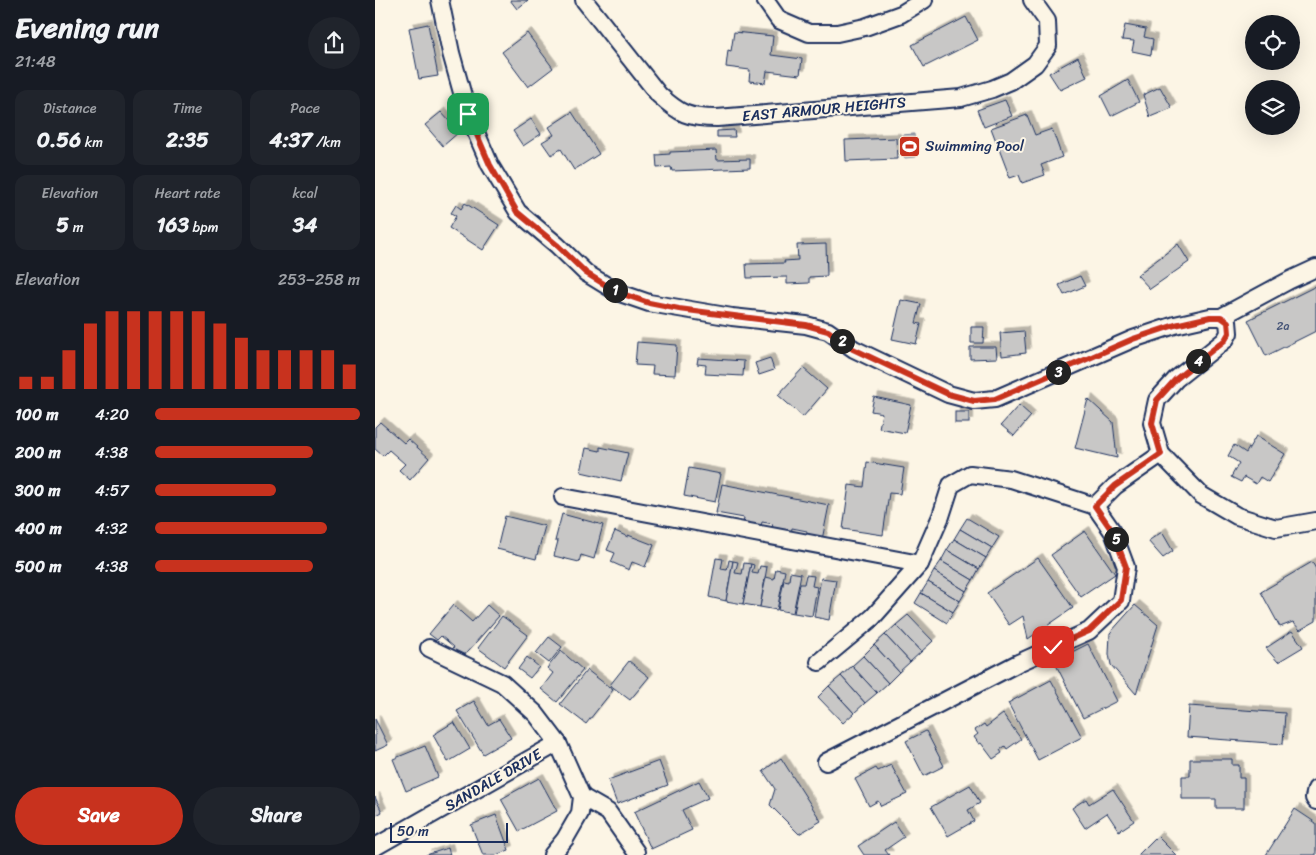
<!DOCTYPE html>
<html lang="en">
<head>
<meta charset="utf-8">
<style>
	:root { --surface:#171b24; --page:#20242c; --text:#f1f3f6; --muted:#9ea1a6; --accent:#c8321e }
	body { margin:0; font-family:Sriracha,sans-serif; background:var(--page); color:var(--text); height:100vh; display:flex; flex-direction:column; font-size:19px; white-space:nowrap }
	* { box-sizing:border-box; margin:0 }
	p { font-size:16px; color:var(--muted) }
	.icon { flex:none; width:28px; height:28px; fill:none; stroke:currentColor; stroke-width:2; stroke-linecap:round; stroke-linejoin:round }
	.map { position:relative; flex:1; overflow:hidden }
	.side { display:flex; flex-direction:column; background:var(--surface); width:375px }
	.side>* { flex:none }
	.buttons { position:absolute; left:870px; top:15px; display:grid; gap:10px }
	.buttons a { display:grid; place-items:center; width:55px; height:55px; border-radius:50%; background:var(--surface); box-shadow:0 5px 20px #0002; font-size:25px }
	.scale { position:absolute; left:15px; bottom:12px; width:118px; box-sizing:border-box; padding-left:5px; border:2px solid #1b2f5e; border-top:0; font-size:14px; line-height:18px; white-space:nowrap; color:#1b2f5e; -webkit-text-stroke:4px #fcf5e5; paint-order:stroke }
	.pin { position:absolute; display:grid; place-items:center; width:42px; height:42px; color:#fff; margin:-21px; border-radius:10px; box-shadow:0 2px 8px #0006 }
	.km { position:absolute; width:25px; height:25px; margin:-12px; border-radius:50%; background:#222; color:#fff; font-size:14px; line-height:25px; text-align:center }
	.round { display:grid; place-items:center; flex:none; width:52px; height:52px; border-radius:26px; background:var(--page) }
	.summary { display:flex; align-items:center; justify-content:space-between; height:85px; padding:0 15px }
	h1 { font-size:28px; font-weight:700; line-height:38px }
	.figures { display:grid; grid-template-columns:repeat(3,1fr); gap:8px; height:85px; padding:5px 15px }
	.figures div { display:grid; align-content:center; border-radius:12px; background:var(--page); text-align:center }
	.figures b { font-size:21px; font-weight:700 }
	.figures small { font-size:14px; font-weight:400 }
	.figures p { font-size:14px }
	.chart { height:140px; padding:10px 15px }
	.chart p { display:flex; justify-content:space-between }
	.chart svg { width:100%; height:90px; margin-top:5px; stroke:var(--accent); stroke-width:6 }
	.cta { display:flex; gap:10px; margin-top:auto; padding:10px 15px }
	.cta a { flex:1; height:58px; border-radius:30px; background:var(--accent); color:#fff; font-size:20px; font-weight:700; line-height:58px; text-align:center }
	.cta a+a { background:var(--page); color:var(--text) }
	ul { padding:0 15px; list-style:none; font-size:16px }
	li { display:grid; grid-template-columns:80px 60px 1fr; align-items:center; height:38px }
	li i { height:12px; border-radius:6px; background:var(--accent) }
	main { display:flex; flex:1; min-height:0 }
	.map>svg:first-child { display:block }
	.water { fill:#b2b4b8; stroke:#767f94 }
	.building { fill:#c8c7c6; stroke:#1b2f5e; filter:url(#shadow) }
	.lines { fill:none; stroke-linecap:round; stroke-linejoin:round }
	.minor-casing { stroke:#1b2f5e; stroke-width:20 }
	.minor { stroke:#fcf5e5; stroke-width:16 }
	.route-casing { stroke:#fff; stroke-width:10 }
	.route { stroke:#c8321e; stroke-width:6 }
	.labels { text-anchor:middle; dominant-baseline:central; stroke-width:4; stroke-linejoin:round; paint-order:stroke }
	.number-label { font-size:12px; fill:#465578 }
	.street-label { font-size:15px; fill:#1b2f5e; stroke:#fcf5e5 }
	.poi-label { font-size:15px; fill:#1b2f5e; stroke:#fcf5e5; text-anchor:start }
</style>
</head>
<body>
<main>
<section class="side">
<div class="summary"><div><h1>Evening run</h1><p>21:48</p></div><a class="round"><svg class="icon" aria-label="share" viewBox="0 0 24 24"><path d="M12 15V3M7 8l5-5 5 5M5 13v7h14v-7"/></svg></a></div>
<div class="figures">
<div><p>Distance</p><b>0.56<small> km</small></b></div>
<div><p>Time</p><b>2:35</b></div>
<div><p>Pace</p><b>4:37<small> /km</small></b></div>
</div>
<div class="figures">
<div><p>Elevation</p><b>5<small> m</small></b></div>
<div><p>Heart rate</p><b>163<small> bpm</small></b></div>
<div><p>kcal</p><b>34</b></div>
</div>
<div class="chart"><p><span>Elevation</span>253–258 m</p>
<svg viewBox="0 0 160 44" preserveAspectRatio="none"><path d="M5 44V38M15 44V38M25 44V25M35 44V12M45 44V6M55 44V6M65 44V6M75 44V6M85 44V6M95 44V12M105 44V19M115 44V25M125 44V25M135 44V25M145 44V25M155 44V32"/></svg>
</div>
<ul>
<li><b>100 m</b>4:20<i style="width:100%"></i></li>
<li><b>200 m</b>4:38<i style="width:77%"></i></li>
<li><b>300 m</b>4:57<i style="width:59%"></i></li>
<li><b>400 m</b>4:32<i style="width:84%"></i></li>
<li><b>500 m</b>4:38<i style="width:77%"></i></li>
</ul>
<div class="cta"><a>Save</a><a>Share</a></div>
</section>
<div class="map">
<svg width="941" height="855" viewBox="0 0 941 855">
	<defs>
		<filter id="shadow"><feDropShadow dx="4.5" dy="-4.5" stdDeviation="0" flood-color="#0004"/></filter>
	</defs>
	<rect width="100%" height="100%" fill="#fcf5e5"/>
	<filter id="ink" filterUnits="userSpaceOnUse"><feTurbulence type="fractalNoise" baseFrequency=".02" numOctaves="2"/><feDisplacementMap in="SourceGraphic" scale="10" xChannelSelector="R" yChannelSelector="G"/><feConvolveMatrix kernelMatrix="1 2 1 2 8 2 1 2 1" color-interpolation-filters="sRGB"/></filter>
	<g filter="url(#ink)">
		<path class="water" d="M539 134 541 157 529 158 527 135Z"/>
		<g class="building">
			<path d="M135 0H153L142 9Z"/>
			<path d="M591 17 603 40 549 67 537 45Z"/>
			<path d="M53 24 63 76 44 79 34 28Z"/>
			<path d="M750 25 771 29 769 37 778 39 776 55 757 51 759 41 747 40Z"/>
			<path d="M359 32 398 36 396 55 427 59 425 75 392 71 390 83 374 81 375 70 351 67 353 50 356 51Z"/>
			<path d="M152 33 178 68 153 87 127 52Z"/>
			<path d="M703 57 712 77 685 90 674 73Z"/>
			<path d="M753 80 764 102 736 116 726 96Z"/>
			<path d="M785 87 797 108 775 117 768 95Z"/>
			<path d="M630 100 637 116 609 127 602 110Z"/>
			<path d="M66 112 84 132 68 146 50 125Z"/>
			<path d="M197 112 224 154 199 170 186 149 176 155 167 142 179 135 174 127Z"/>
			<path d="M652 115 660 135 677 129 687 157 666 165 670 175 647 183 644 175 635 178 616 128Z"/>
			<path d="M156 119 166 134 148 146 138 131Z"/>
			<path d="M359 130 360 137H342V131Z"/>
			<path d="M521 138 522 159 471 161 470 140Z"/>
			<path d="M341 150 342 160 375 159V168L297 171 296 167 282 168 281 155 295 154V152Z"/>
			<path d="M90 203 124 225 108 250 74 228 81 216 76 213 81 205 86 209Z"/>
			<path d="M451 244 452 276 434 277V283L412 284V277L372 278 371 264 410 263 409 261 423 260 422 245Z"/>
			<path d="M803 244 814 262 775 289 762 275Z"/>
			<path d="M705 276 710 286 689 295 684 285Z"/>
			<path d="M941 286V331L891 356 873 320Z"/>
			<path d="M526 300 546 304 541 323 546 324 541 344 517 339Z"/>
			<path d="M596 327H609L608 343H596Z"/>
			<path d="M649 331 651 353 627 356 625 333Z"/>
			<path d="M262 342 302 345 300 375 277 374 278 366 260 365Z"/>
			<path d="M595 347H621L622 358 595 359Z"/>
			<path d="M323 358 369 361 368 376 330 374 331 365 322 364Z"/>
			<path d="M395 358 399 370 384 375 380 363Z"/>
			<path d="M428 368 452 389 428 417 403 395Z"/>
			<path d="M499 397 536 405 530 433 504 428 507 413 496 411Z"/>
			<path d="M713 399 738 422 742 458 700 448Z"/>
			<path d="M644 405 656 416 639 436 626 425Z"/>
			<rect x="580" y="412" width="14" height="11"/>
			<path d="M5 422 29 443 33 439 54 458 35 480 24 470 30 464 14 450 8 456 0 449V427Z"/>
			<path d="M881 436 910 454 893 482 885 477 881 484 869 477 866 482 856 477 864 463 853 456 859 445 871 453Z"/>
			<path d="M225 447 253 453 246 481 206 472 211 448 225 451Z"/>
			<path d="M492 462 529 468 525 494 514 493 508 535 468 529 474 485 489 487Z"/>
			<path d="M314 468 346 474 340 502 309 496Z"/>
			<path d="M347 484 454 505 447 540 431 536 432 531 417 528 416 534 396 530 398 524 387 522 386 527 368 524 369 518 341 513Z"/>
			<path d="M187 514 228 525 219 559 206 555 204 562 179 556 183 541H180Z"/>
			<path d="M130 516 170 526 161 559 122 549Z"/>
			<path d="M592 518 624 537 617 548 585 529Z"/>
			<path d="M585 529 617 548 611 558 579 539Z"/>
			<path d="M240 531 253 537V535L279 545 270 567 257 562 254 570 236 562 240 553 232 550Z"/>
			<path d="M710 531 740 574 706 597 676 555Z"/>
			<path d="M787 532 798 551 788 558 773 541Z"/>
			<path d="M579 539 611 558 604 569 572 550Z"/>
			<path d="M572 550 604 569 598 580 566 561Z"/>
			<path d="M341 558 348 559 346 569 352 570 354 560 358 561 351 601 334 597Z"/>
			<path d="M663 558 698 608 653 639 648 616 634 625 612 593Z"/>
			<path d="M358 561 363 562 360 573 367 574 369 563 376 564 368 604 351 601Z"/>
			<path d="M566 561 598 580 591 591 559 571Z"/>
			<path d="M937 562 941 569V621L925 630 918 622 905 627 886 592Z"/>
			<path d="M376 564 379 565 377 573 383 574 385 566 392 567 385 607 368 604Z"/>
			<path d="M401 569 410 571 402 610 385 607 391 577 399 579Z"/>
			<path d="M559 571 591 591 585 601 553 582Z"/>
			<path d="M415 572 426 574 418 613 403 610 409 580 414 581Z"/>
			<path d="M431 575 439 576 437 586 442 587 437 616 419 613 425 584H429Z"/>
			<path d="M446 578 461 580 454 620 439 617Z"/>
			<path d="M553 582 585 601 578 612 546 593Z"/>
			<path d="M546 593 578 612 572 623 540 603Z"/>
			<path d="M78 605 97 622 112 605 124 616 85 660 75 652 79 647 66 636 62 640 54 634Z"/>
			<path d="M760 605 783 625 761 694 736 665 734 654 735 633Z"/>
			<path d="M533 615 558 641 546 652 521 625Z"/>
			<path d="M127 616 153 635 129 667 103 648Z"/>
			<path d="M521 625 546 652 535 662 510 635Z"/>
			<path d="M917 631 928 647 903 662 891 648Z"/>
			<path d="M510 635 535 662 524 672 499 645Z"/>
			<path d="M174 637 187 647 174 663 161 653Z"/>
			<path d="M713 644 742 701 708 718 679 661Z"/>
			<path d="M499 645 524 672 513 683 488 656Z"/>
			<path d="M186 651 208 670 182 702 166 689 178 673 172 668Z"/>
			<path d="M488 656 513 683 502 693 477 666Z"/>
			<path d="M152 657 164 667 155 678 143 669Z"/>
			<path d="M254 661 274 677 255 700 235 685Z"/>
			<path d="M477 666 502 693 490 703 466 676Z"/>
			<path d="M212 670 238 690 211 724 185 704Z"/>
			<path d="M466 676 490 703 479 713 454 686Z"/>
			<path d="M676 680 707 737 663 760 633 703Z"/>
			<path d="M454 686 479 713 468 723 443 697Z"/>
			<path d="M99 701 113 725 124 719 136 738 108 754 82 711Z"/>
			<path d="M814 706 910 713 908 744 812 737Z"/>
			<path d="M628 714 646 739 632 749 630 746 625 750 627 753 618 759 606 743 604 744 599 737 603 734 600 730 609 724 611 727Z"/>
			<path d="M0 719 13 745 0 751Z"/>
			<path d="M79 722 95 749 73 762 58 735Z"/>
			<path d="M551 731 569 766 549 776 531 741Z"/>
			<path d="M50 746 63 777 31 791 18 759Z"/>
			<path d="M406 758 446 821 424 834 395 805 400 789 388 771Z"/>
			<path d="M815 759H857V765H864V778H869V808H841V799H807V776H815Z"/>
			<path d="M284 761 293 785 242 804 233 780Z"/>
			<path d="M516 765 532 794 506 806 503 801 494 806 480 779 501 768 503 771Z"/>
			<path d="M164 778 182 811 144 831 126 799Z"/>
			<path d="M324 781 333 798 307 810 317 830 276 849 259 812Z"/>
			<path d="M595 785 605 803 593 810 599 821 573 836 556 807Z"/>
			<path d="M738 789 759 821 744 831 732 813 710 828 697 808 711 799 714 804Z"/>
			<path d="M0 797 7 812 0 816Z"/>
			<path d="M920 809 941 823V855H891Z"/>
			<path d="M121 815 134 850 121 855H108L96 825Z"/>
			<path d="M519 822 529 837 510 850 514 855H489L483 846Z"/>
			<path d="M782 836 801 855H763Z"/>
			<path d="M73 848 75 855H51Z"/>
		</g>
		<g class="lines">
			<defs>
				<g id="minor">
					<path d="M65 0 76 53 93 114 115 165 143 212 182 245 211 273 242 292 274 303 357 317 431 325 453 331 479 349 573 394 599 401 620 399 758 339 800 325 835 317H846L853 321 854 333 850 340 801 379 782 400 777 423 786 454 826 495 862 516 901 528 941 521"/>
					<path d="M209 0 284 95C305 114 313 118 342 118L586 98 617 89 636 81 660 64 673 46 672 21 657 0"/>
					<path d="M390 0 404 20 434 33H462L490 27 526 14 549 0"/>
					<path d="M846 317 915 280 941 268"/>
					<path d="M188 497 545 564"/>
					<path d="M720 506 740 486 786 454"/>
					<path d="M54 648 127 683 161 714 183 743 207 797 205 813 190 839 177 855"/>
					<path d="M444 662 498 617 545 564 566 516 576 485 595 474 636 479 720 506"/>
					<path d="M451 762 643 663 714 631 746 601 751 567 738 532 720 506"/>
					<path d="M941 789 939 798 941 801"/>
					<path d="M207 797 233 812 261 852"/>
					<path d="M0 847 183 743"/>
				</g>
			</defs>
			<use href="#minor" class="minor-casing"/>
			<use href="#minor" class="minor"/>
		</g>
	</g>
	<g class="lines" filter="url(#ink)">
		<defs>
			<path id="route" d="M93 114 115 165 142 212 182 245 211 273 242 292 274 303 304 309 431 325 453 331 478 349 573 394 599 401 620 399 758 339 800 325 835 317H846L853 322 854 333 850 340 801 379 782 400 777 423 786 454 740 486 720 506 738 532 751 567 746 600 714 631 678 647"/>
		</defs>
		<use href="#route" class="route-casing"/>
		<use href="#route" class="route"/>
	</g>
	<defs>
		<symbol id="stadium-square" viewBox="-11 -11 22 22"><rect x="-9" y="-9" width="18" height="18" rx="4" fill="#c8321e" stroke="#fcf5e5"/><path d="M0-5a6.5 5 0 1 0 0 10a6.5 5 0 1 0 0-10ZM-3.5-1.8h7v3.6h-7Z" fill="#fff"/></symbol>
	</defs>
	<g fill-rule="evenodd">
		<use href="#stadium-square" x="522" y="134" width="25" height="25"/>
	</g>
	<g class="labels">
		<g class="number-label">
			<text x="908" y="326">2a</text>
		</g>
		<g class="street-label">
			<text transform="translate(449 109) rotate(-5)">EAST ARMOUR HEIGHTS</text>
			<text transform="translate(118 780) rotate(-30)">SANDALE DRIVE</text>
		</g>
		<g class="poi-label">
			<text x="550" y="146">Swimming Pool</text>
		</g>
	</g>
</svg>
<div class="buttons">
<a><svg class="icon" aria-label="locate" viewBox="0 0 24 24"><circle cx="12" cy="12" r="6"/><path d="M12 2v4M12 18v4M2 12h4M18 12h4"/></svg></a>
<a><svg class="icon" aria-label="layers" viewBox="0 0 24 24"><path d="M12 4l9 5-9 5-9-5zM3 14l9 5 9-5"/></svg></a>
</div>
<div class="scale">50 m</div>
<div class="pin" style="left:93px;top:114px;background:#1e9e55"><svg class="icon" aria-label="arrive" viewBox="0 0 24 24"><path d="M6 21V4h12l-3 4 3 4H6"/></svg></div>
<div class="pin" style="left:678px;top:647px;background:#d93025"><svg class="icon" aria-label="check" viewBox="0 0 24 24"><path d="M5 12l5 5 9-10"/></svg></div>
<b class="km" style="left:240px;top:290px">1</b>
<b class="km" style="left:467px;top:341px">2</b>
<b class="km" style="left:683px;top:372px">3</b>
<b class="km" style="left:823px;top:361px">4</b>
<b class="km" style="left:741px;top:539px">5</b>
</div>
</main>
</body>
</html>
